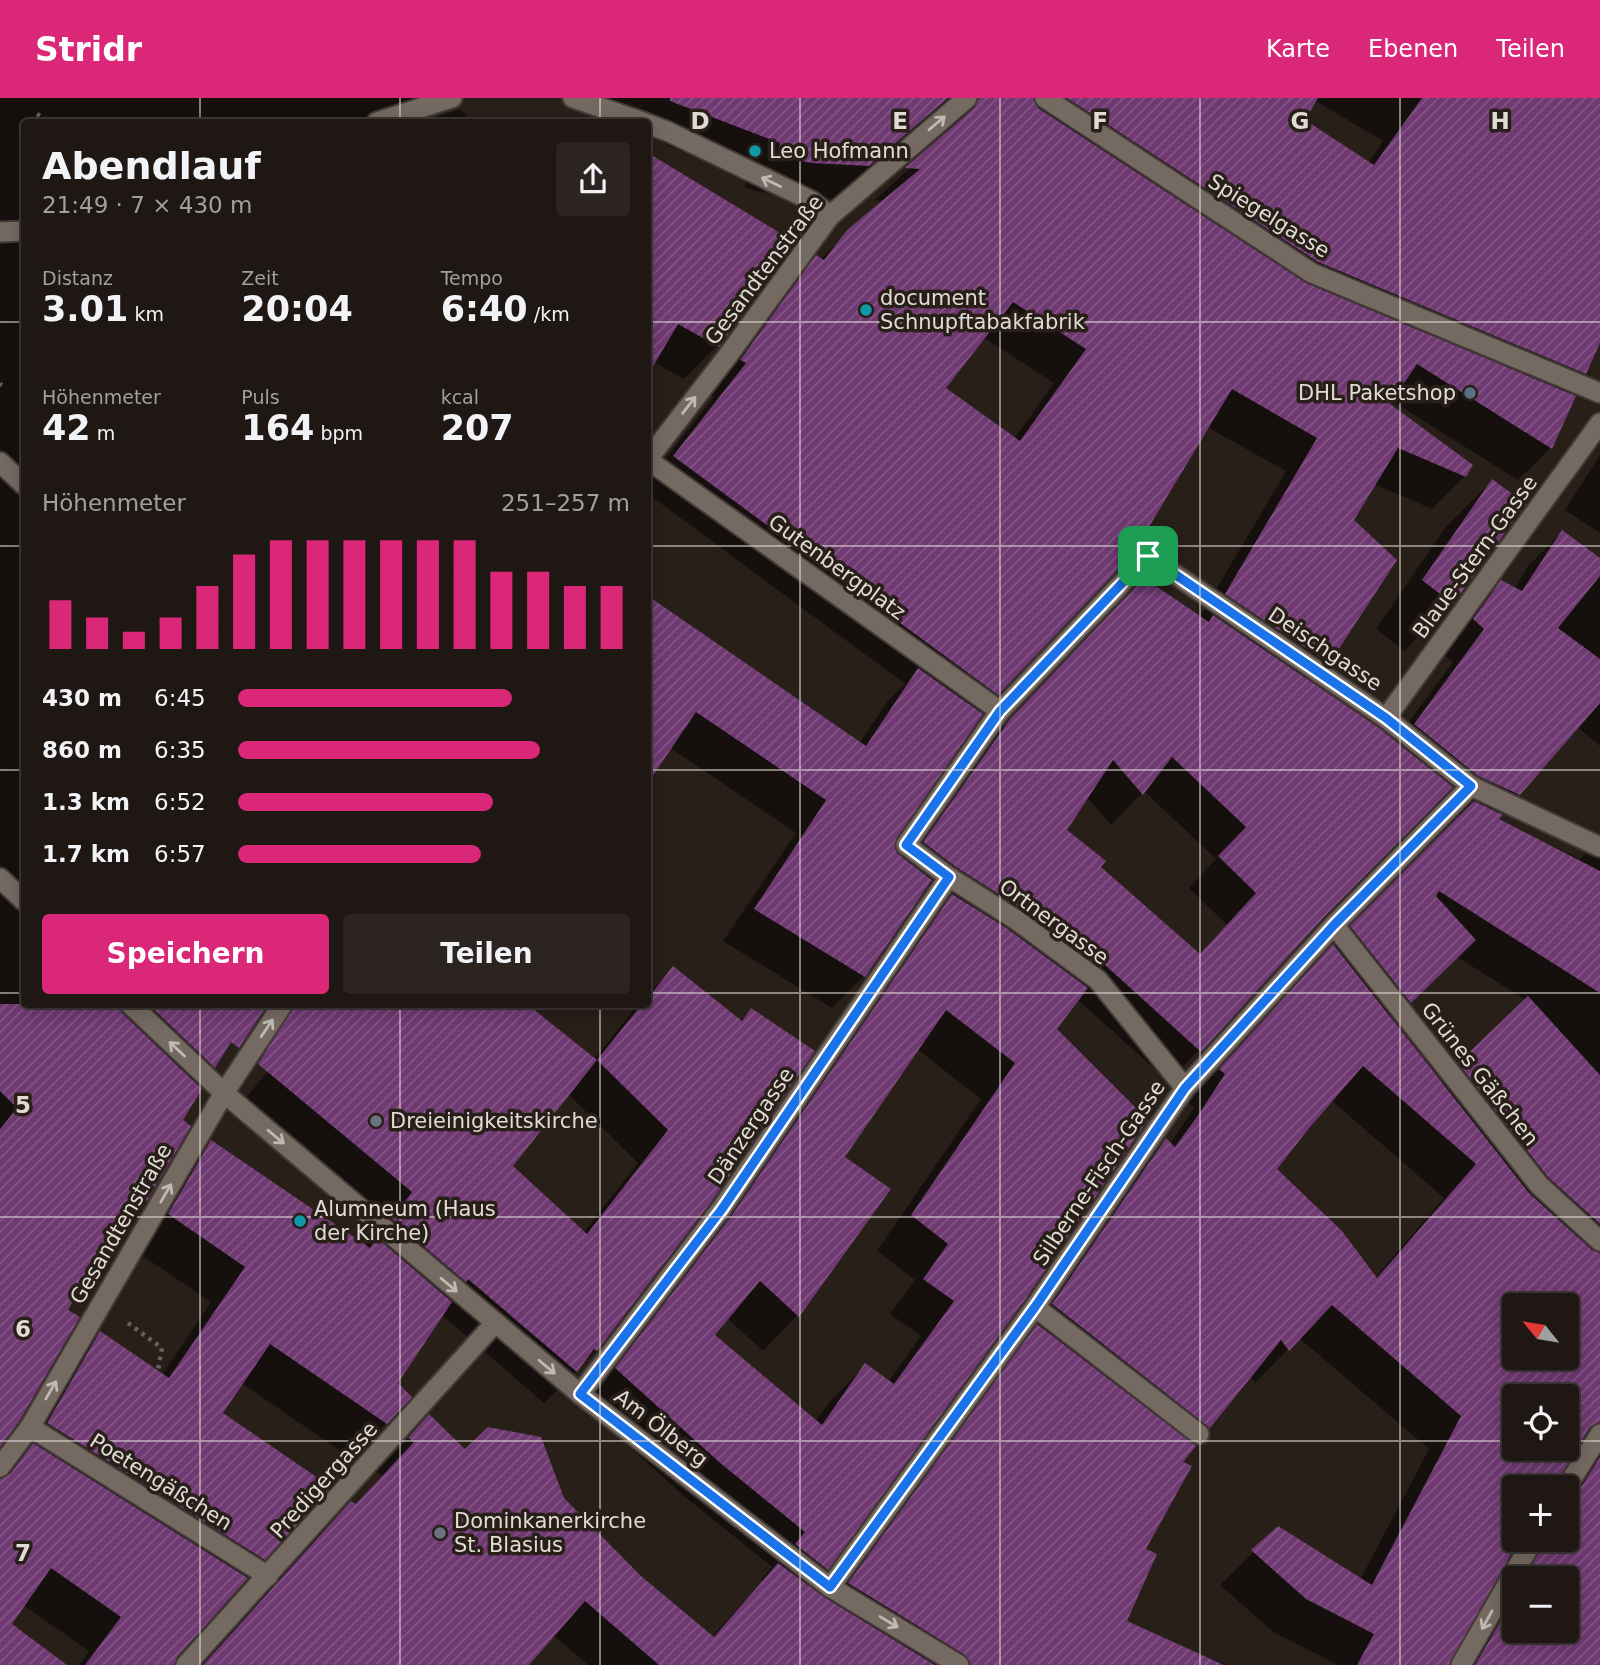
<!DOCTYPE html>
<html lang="de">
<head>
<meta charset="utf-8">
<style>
	:root { --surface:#1f1713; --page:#2c2421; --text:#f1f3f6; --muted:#a19fa0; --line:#3c3633; --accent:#db2777 }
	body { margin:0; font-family:"DejaVu Sans",sans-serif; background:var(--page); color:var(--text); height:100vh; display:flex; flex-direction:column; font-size:26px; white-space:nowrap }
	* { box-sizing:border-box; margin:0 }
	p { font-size:23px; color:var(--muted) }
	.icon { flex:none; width:38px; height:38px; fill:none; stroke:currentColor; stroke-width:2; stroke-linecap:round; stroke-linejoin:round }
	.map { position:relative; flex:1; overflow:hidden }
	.panel { position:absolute; left:21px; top:21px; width:630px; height:889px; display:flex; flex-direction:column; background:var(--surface); border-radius:7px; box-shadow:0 4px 18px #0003,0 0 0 2px var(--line) }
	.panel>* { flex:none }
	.needle { width:46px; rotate:300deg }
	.tools { position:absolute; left:1502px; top:1195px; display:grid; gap:14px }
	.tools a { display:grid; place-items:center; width:77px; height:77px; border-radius:7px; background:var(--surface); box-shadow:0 4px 18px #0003,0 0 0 2px var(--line); font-size:35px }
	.pin { position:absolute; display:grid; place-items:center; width:60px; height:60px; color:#fff; margin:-30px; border-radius:14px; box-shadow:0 4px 10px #0006 }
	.round { display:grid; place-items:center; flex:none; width:74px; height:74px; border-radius:7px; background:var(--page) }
	.headline { display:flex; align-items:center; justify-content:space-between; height:119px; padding:0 21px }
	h1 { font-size:38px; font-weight:700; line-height:52px }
	.figures { display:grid; grid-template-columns:repeat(3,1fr); gap:10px; height:119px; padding:7px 21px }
	.figures div { display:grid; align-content:center }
	.figures b { font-size:35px; font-weight:700 }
	.figures small { font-size:19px; font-weight:400 }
	.figures p { font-size:19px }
	.chart { height:196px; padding:14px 21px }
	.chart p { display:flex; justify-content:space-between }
	.chart svg { width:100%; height:126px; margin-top:7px; stroke:var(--accent); stroke-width:6 }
	.action { display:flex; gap:14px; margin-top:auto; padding:14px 21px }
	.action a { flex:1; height:80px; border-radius:7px; background:var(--accent); color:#fff; font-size:28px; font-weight:700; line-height:80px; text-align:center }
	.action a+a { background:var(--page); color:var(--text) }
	ul { padding:0 21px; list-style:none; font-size:23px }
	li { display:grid; grid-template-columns:112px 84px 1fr; align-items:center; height:52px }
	li i { height:18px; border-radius:9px; background:var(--accent) }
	header { display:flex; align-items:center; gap:42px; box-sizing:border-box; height:98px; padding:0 35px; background:var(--accent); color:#fff }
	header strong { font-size:33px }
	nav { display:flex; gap:38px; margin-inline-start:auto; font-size:24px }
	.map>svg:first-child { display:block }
	.shadow { fill:#0007; fill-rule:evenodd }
	.building { fill:url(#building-hatch); fill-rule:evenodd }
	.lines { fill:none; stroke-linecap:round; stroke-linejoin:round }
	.pedestrian-casing { stroke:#433b36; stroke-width:23 }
	.minor-casing { stroke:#433b36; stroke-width:23 }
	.path { stroke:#6a615c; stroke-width:4.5; stroke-dasharray:3.5 5; stroke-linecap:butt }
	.pedestrian { stroke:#756a62; stroke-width:19 }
	.minor { stroke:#756a62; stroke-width:19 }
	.oneway { stroke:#c1b9b3 }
	.route-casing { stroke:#fff; stroke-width:14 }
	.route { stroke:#1a73e8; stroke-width:9 }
	.grid { fill:none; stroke:#e1dbd6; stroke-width:2; stroke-opacity:0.55 }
	.culture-dot { fill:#0f9aa8; stroke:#291f19; stroke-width:2.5 }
	.service-dot { fill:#5c6f8a; stroke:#291f19; stroke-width:2.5 }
	.worship-dot { fill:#6b7280; stroke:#291f19; stroke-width:2.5 }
	.labels { text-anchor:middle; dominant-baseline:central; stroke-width:7; stroke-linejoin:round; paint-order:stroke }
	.poi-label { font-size:21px; fill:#e1dbd6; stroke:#291f19; text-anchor:start }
	.street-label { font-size:21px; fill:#e1dbd6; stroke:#291f19 }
	.grid-label { font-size:23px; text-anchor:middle; font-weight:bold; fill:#e1dbd6; stroke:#291f19; stroke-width:7; stroke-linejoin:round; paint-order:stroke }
</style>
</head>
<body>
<header>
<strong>Stridr</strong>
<nav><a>Karte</a><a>Ebenen</a><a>Teilen</a></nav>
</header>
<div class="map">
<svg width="1600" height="1567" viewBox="0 0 1600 1567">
	<defs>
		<pattern id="building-hatch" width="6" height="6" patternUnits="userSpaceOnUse" patternTransform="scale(1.75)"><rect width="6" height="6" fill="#6f3972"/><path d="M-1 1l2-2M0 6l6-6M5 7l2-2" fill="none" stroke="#835585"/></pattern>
	</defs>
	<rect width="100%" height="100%" fill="#291f19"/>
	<g class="shadow">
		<path d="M0 0H423L398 24H24V906H251L212 967 193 985 146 1102 113 1135 65 1212 0 1346Z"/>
		<path d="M583 0H1600V245L1598 244 1585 275 1564 295 1551 350 1518 382 1390 302 1388 306 1465 378 1432 411 1374 386 1352 422 1395 462 1328 565 1309 584 1394 644 1453 564 1441 555 1469 517 1502 484 1514 491 1529 467 1562 434 1600 461V648L1577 629 1498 716 1497 721 1580 761 1600 739V1567H1463L1511 1470 1505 1463 1449 1567H1338L1273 1534 1220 1487 1278 1430 1360 1482 1429 1351 1299 1240 1255 1285 1250 1277 1208 1329 1191 1346 1180 1364 1143 1451 1125 1524 1180 1549 1228 1567H588L553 1537 527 1567H202L318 1438 351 1405 355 1408 382 1378 376 1374 429 1319 465 1354 562 1401 640 1480 712 1539 763 1483 761 1482 772 1469 684 1398 582 1306 918 833 941 810 920 796 864 878 832 910 723 843 796 735 669 649 648 682V500L859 646 887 604 905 586 648 396V383L714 299 708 295 784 193 817 159 820 162 848 134 885 103 875 102 945 38 947 31 938 21 931 20 924 23 834 101 778 98 745 90 747 79 673 50ZM1314 2 1383 43 1368 65 1303 23ZM983 239 1054 285 1014 341 943 291ZM1207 329 1286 373 1200 519 1113 514 979 654 903 762 893 752 894 740 978 615 997 596ZM1144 693 1216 761 1189 790 1227 827 1199 857 1098 769 1065 732 1087 699 1111 727ZM1436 704 1461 718 1318 862 1188 1005 1194 1010 1170 1046 1166 1042 1133 1075 1020 1240 1023 1243 1005 1262 827 1504 807 1489 826 1470 1146 1022 1055 931 1077 901 1169 984 1324 817ZM1457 859 1526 902 1440 985 1391 922ZM917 951 981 1001 877 1153 915 1182 890 1216 921 1238 888 1284 866 1267 831 1302 815 1324 713 1238 727 1220 763 1253 797 1218 889 1092 843 1059ZM1331 1002 1444 1100 1375 1180 1275 1071ZM1514 1208H1566V1260H1514ZM1514 1298H1566V1351H1514ZM1573 1358 1579 1364 1566 1396V1442H1514V1390ZM1514 1480H1566V1533H1514Z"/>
		<path d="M459 12 466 16 465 23 487 24H418Z"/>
		<path d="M648 57 793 145 717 248 684 281 653 264 648 274Z"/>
		<path d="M1600 357V435L1565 412Z"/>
		<path d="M1492 383 1524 406 1452 505 1404 553 1376 531 1445 430Z"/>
		<path d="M673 870 739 924 751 912 711 1102 596 1252 576 1273 544 1305 442 1217 396 1285 386 1325 351 1360 241 1285 221 1316 264 1460 175 1559 173 1567H79L89 1553 23 1507 10 1527 64 1567H0V1381L18 1363 13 1360 66 1270 100 1235 162 1277 211 1204 134 1152 178 1080 213 1045 365 1148 381 1127 239 1008 323 906 594 962 638 906H648V896ZM568 996 638 1065 583 1135 511 1068Z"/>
	</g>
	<g class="building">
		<path d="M670 0H948L869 68 812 65 777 58 780 45 670 3Z"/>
		<path d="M979 0H1033L1038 10 1306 185 1576 298 1552 351 1417 266 1390 306 1473 367 1466 379 1398 350 1354 422 1397 462 1329 566 1225 496 1317 340 1232 291 1132 457 998 597 673 358 746 265 740 262 816 157 824 162 847 132 920 71 905 70 975 9ZM1013 204 1086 251 1020 343 946 290Z"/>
		<path d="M1067 0H1318L1305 22 1374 67 1422 0H1600V245L1586 276 1318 164Z"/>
		<path d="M648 55 795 144 719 249 678 226 648 277Z"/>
		<path d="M1492 381 1526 406 1453 506 1422 482Z"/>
		<path d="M1562 432 1600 460V478L1558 530 1600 561V605L1520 697 1478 678 1414 626 1484 531 1473 521 1501 482 1522 493Z"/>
		<path d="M1144 480 1209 524 1213 517 1379 630 1453 689 1325 818 1201 954 1104 866 1102 870 1022 811 956 769 923 744 1010 621ZM1172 659 1246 729 1218 758 1256 795 1200 856 1101 769 1106 763 1067 732 1113 662 1143 697Z"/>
		<path d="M648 498 866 648 918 570 983 616 896 741 895 751 898 756 932 782 865 879 754 811 826 702 696 614 648 685Z"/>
		<path d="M1474 703 1503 717 1499 721 1600 773V895L1439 793 1436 798 1476 842 1411 905 1350 828Z"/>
		<path d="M952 796 1008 831 1088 890 1057 931 1148 1022 1025 1202 828 1472 795 1446 805 1434 719 1364 615 1270 732 1117ZM946 912 1015 965 911 1117 948 1146 923 1181 954 1203 894 1286 865 1265 822 1327 715 1237 760 1183 799 1219 891 1091 845 1059Z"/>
		<path d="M1333 846 1529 1095 1592 1152 1600 1155V1324L1590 1329 1554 1390H1514V1442H1519L1449 1567H1357L1374 1536 1306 1501 1251 1452 1278 1428 1372 1487 1461 1318 1332 1207 1289 1253 1281 1242 1210 1330 1052 1206 1166 1040 1175 1049 1199 1016 1225 976 1219 971ZM1363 968 1476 1066 1377 1180 1342 1133 1277 1071 1310 1029ZM1514 1208H1566V1260H1514ZM1514 1298H1566V1351H1514Z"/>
		<path d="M673 868 742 923 751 910 815 953 712 1103 597 1253 594 1251 577 1274 468 1181 466 1184 392 1121 412 1094 258 966 295 906H527L597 962 642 906H648V900ZM597 962 668 1032 587 1136 513 1068Z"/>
		<path d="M1528 898 1600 977V1126L1548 1079 1458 965Z"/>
		<path d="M0 906H118L122 915 202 991 183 1022 191 1028 147 1103 138 1096 68 1212 80 1219 20 1322 0 1349V1031L17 1010 0 993Z"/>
		<path d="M148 906H268L239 950 231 944 215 970Z"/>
		<path d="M211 1042 370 1150 377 1140 452 1204 398 1285 412 1299 387 1326 270 1246 223 1315 331 1389 265 1462 47 1325 100 1233 169 1280 245 1169 168 1116Z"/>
		<path d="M1037 1226 1196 1348 1183 1364 1192 1368 1146 1451 1157 1456 1127 1523 1224 1567H971L965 1557 848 1485Z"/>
		<path d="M429 1316 465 1351 488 1329 541 1339 564 1400 641 1478 714 1539 778 1465 824 1499 935 1567H659L585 1503 529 1567H203L351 1403 356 1406 414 1344 408 1340Z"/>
		<path d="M33 1345 248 1480 177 1559 174 1567H85L121 1519 51 1470 12 1526 67 1567H0V1381L10 1376Z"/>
		<path d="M1600 1359V1567H1475L1514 1500V1533H1566V1480H1525L1545 1442H1566V1402L1576 1397Z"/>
	</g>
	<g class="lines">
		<defs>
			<g id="pedestrian">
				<path d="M1471 688 1600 749"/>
				<path d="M1334 827 1539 1087 1600 1143"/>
				<path d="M186 1567 495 1225"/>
			</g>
			<g id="minor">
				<path d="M573 0 643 24"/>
				<path d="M1045 0 1312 175 1600 295"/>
				<path d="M377 24 452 0"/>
				<path d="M648 26 669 34 812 103 830 118"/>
				<path d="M0 134 24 133"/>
				<path d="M648 361 729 256 830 118 967 0"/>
				<path d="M648 362 1000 613"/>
				<path d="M0 364 24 387"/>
				<path d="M1386 620 1600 325"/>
				<path d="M0 780 24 803"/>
				<path d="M130 906 224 995 580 1296 830 1489 959 1567"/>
				<path d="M1035 1209 1199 1336"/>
				<path d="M580 1296 722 1110 949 779"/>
				<path d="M30 1329 268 1478"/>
				<path d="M0 1369 30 1329 224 995 283 906"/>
				<path d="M1566 1390 1600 1336"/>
				<path d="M830 1489 1035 1209 1185 990 1334 827 1471 688 1386 620 1148 458 1000 613 906 747 949 779 1015 821 1098 882 1185 990"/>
				<path d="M1461 1567 1533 1442"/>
			</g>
		</defs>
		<use href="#pedestrian" class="pedestrian-casing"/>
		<use href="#minor" class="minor-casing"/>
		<g class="path">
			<path d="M37 16 49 24"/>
			<path d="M0 286 2 287"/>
			<path d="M128 1225 162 1250 158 1272"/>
		</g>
		<use href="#pedestrian" class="pedestrian"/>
		<use href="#minor" class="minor"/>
	</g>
	<defs><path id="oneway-shaft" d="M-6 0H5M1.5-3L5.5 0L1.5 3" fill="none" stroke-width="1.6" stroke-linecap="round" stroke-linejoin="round" transform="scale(1.75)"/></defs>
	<g class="oneway">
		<use href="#oneway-shaft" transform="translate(937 25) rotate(-40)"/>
		<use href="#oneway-shaft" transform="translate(771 84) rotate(-154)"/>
		<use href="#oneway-shaft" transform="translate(689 307) rotate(-52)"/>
		<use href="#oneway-shaft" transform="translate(267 930) rotate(-56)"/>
		<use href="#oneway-shaft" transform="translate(177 951) rotate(-137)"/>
		<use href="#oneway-shaft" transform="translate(276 1039) rotate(40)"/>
		<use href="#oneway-shaft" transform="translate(166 1095) rotate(-60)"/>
		<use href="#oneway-shaft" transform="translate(449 1187) rotate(40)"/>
		<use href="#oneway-shaft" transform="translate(547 1269) rotate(40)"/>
		<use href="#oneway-shaft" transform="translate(51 1292) rotate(-60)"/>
		<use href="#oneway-shaft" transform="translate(1487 1522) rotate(119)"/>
		<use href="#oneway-shaft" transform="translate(889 1524) rotate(31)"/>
	</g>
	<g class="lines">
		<defs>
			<path id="route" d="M1148 458 1386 620 1471 688 1334 827 1185 990 1035 1209 830 1489 580 1296 722 1111 949 779 906 747 1000 613Z"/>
		</defs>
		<use href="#route" class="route-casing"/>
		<use href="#route" class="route"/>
	</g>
	<path class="grid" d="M200 0V24M400 0V24M600 0V24M800 0V1567M1000 0V1567M1200 0V1567M1400 0V1567M0 224H24M648 224H1600M0 448H24M648 448H1600M0 672H24M648 672H1600M0 895H24M648 895H1600M200 906V1567M400 906V1567M600 906V1567M0 1119H1600M0 1343H1514M1566 1343H1600"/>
	<g class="culture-dot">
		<circle cx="755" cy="53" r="7"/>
		<circle cx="866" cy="212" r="7"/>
		<circle cx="300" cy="1123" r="7"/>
	</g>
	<circle class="service-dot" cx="1470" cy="295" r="7"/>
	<g class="worship-dot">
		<circle cx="376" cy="1023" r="7"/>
		<circle cx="440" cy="1435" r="7"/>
	</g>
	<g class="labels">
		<g class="poi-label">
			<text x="769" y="53">Leo Hofmann</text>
			<text x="880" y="200">document<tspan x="880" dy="24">Schnupftabakfabrik</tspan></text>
			<text x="1456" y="295" text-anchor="end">DHL Paketshop</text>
			<text x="390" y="1023">Dreieinigkeitskirche</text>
			<text x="314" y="1111">Alumneum (Haus<tspan x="314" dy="24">der Kirche)</tspan></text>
			<text x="454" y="1423">Dominkanerkirche<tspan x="454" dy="24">St. Blasius</tspan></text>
		</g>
		<g class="street-label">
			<text transform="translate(1269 118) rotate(32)">Spiegelgasse</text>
			<text transform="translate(764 172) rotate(-53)">Gesandtenstraße</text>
			<text transform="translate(1475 459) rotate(-54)">Blaue-Stern-Gasse</text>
			<text transform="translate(837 469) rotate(36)">Gutenbergplatz</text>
			<text transform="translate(1325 551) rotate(34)">Deischgasse</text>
			<text transform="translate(1054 824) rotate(36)">Ortnergasse</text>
			<text transform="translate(1480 976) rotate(52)">Grünes Gäßchen</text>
			<text transform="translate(751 1028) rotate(-56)">Dänzergasse</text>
			<text transform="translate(1099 1075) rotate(-56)">Silberne-Fisch-Gasse</text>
			<text transform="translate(121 1126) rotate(-60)">Gesandtenstraße</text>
			<text transform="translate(661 1330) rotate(38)">Am Ölberg</text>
			<text transform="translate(324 1382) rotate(-48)">Predigergasse</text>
			<text transform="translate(161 1384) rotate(32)">Poetengäßchen</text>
		</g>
	</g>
	<g class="grid-label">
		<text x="700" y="31">D</text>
		<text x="900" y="31">E</text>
		<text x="1100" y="31">F</text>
		<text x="1300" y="31">G</text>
		<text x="1500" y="31">H</text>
		<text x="23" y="1015">5</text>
		<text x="23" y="1239">6</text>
		<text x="23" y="1463">7</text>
	</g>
</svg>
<div class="tools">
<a><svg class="needle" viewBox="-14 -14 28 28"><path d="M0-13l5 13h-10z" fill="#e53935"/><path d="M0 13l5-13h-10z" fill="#a19fa0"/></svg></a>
<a><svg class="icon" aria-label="locate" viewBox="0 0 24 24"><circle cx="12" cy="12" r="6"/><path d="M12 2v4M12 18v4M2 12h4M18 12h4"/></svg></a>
<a>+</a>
<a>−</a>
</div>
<div class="pin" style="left:1148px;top:458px;background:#1e9e55"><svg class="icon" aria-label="arrive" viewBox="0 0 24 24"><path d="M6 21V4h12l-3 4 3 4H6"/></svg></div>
<section class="panel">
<div class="headline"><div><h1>Abendlauf</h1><p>21:49 · 7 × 430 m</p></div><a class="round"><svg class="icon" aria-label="share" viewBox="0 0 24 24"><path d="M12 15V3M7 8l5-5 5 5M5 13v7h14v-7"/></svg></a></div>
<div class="figures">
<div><p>Distanz</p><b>3.01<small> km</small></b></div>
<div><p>Zeit</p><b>20:04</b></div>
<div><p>Tempo</p><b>6:40<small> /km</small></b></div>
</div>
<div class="figures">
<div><p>Höhenmeter</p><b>42<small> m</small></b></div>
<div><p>Puls</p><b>164<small> bpm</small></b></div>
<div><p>kcal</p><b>207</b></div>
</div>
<div class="chart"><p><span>Höhenmeter</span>251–257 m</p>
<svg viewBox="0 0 160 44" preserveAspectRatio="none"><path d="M5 44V27M15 44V33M25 44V38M35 44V33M45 44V22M55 44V11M65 44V6M75 44V6M85 44V6M95 44V6M105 44V6M115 44V6M125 44V17M135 44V17M145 44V22M155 44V22"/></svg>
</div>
<ul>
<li><b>430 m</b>6:45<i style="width:70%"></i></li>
<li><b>860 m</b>6:35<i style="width:77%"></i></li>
<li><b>1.3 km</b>6:52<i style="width:65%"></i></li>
<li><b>1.7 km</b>6:57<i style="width:62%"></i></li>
</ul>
<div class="action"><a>Speichern</a><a>Teilen</a></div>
</section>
</div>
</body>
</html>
